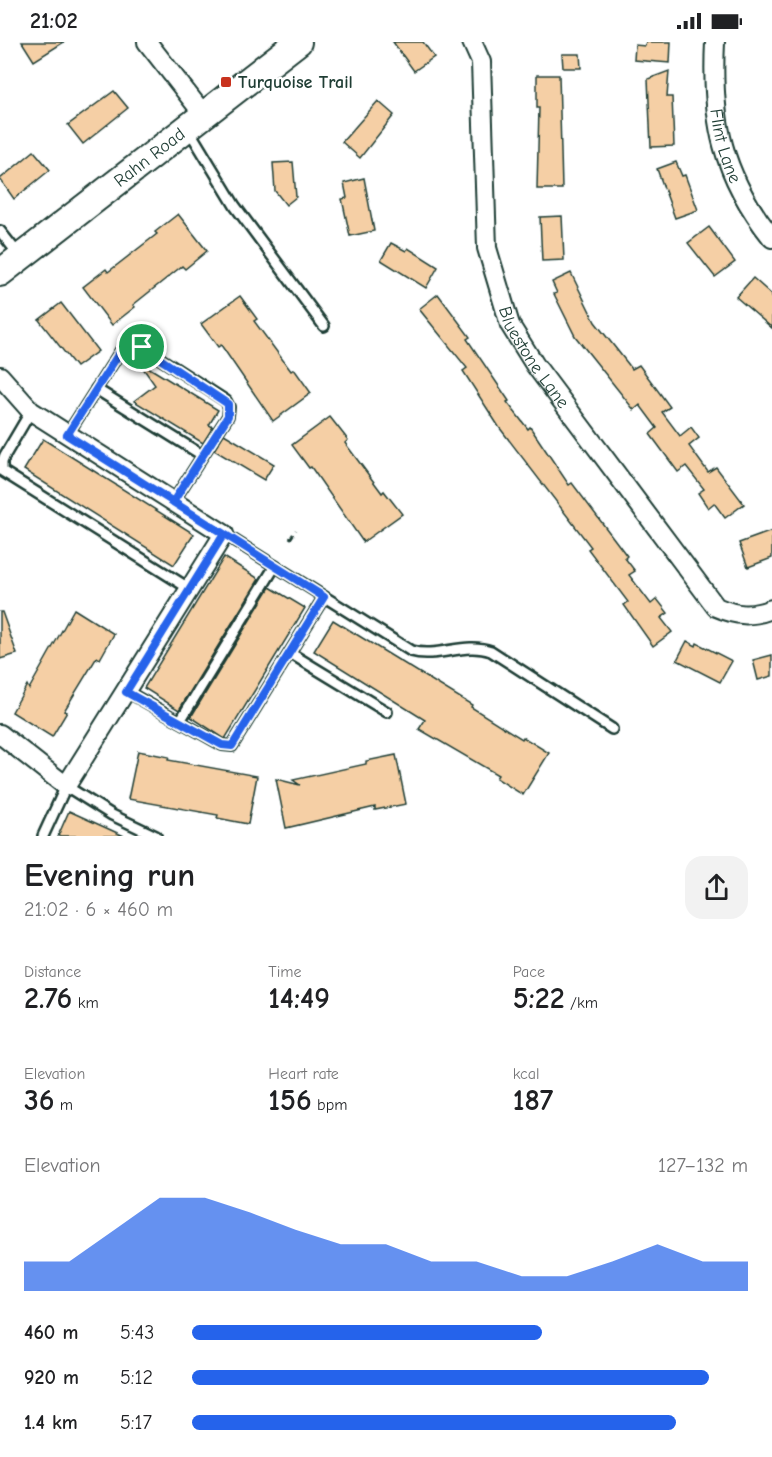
<!DOCTYPE html>
<html lang="en">
<head>
<meta charset="utf-8">
<style>
	:root { --surface:#fff; --page:#f2f2f2; --text:#202124; --muted:#757577; --accent:#2563eb }
	body { margin:0; font-family:"Comic Neue",sans-serif; background:var(--page); color:var(--text); height:100vh; display:flex; flex-direction:column; font-size:22px; white-space:nowrap }
	* { box-sizing:border-box; margin:0 }
	p { font-size:20px; color:var(--muted) }
	.icon { flex:none; width:33px; height:33px; fill:none; stroke:currentColor; stroke-width:2; stroke-linecap:round; stroke-linejoin:round }
	.map { position:relative; height:794px; overflow:hidden }
	.panel { display:flex; flex-direction:column; background:var(--surface); flex:1 }
	.panel>* { flex:none }
	.pin { position:absolute; display:grid; place-items:center; width:51px; height:51px; color:#fff; margin:-26px; border:3px solid #fff; border-radius:50%; box-shadow:0 2px 6px #0007 }
	.round { display:grid; place-items:center; flex:none; width:63px; height:63px; border-radius:18px; background:var(--page) }
	.summary { display:flex; align-items:center; justify-content:space-between; height:102px; padding:0 24px }
	h1 { font-size:33px; font-weight:600; line-height:45px }
	.figures { display:grid; grid-template-columns:repeat(3,1fr); gap:9px; height:102px; padding:6px 24px }
	.figures div { display:grid; align-content:center }
	.figures b { font-size:30px; font-weight:600 }
	.figures small { font-size:16px; font-weight:400 }
	.figures p { font-size:16px }
	.chart { height:168px; padding:12px 24px }
	.chart p { display:flex; justify-content:space-between }
	.chart svg { width:100%; height:108px; margin-top:6px; fill:var(--accent); opacity:.7 }
	ul { padding:0 24px; list-style:none; font-size:20px }
	li { display:grid; grid-template-columns:96px 72px 1fr; align-items:center; height:45px }
	li i { height:15px; border-radius:8px; background:var(--accent) }
	.status { display:flex; justify-content:space-between; align-items:center; height:42px; padding:0 30px; background:var(--surface); direction:ltr }
	.status svg { height:16px; fill:currentColor }
	.map>svg:first-child { display:block }
	.building { fill:#f5cfa5; stroke:#1f3d34; stroke-width:1.5 }
	.lines { fill:none; stroke-linecap:round; stroke-linejoin:round }
	.lane-casing { stroke:#1f3d34; stroke-width:14 }
	.street-casing { stroke:#1f3d34; stroke-width:22 }
	.secondary-casing { stroke:#1f3d34; stroke-width:30 }
	.path { stroke:#1f3d34; stroke-width:3; stroke-dasharray:6 4.5; stroke-linecap:butt }
	.lane { stroke:#fff; stroke-width:9 }
	.street { stroke:#fff; stroke-width:18 }
	.secondary { stroke:#fff; stroke-width:26 }
	.route-casing { stroke:#fff; stroke-width:12 }
	.route { stroke:#2563eb; stroke-width:8 }
	.poi-dot { fill:#c8321e; stroke:#fff; stroke-width:2 }
	.labels { text-anchor:middle; dominant-baseline:central; stroke-width:4.5; stroke-linejoin:round; paint-order:stroke }
	.poi-label { font-size:18px; font-weight:bold; fill:#1f3d34; stroke:#fff; text-anchor:start }
	.street-label { font-size:18px; fill:#1f3d34; stroke:#fff }
</style>
</head>
<body>
<div class="status"><b>21:02</b><svg viewBox="0 0 49 12"><path d="M0 12V9h3v3zM5 12V6h3v6zM10 12V3h3v9zM15 12V0h3v12zM26 1h20v11H26zM47 4h2v5h-2z"/></svg></div>
<div class="map">
<svg width="772" height="794" viewBox="0 0 772 794">
	<rect width="100%" height="100%" fill="#fff"/>
	<filter id="ink" filterUnits="userSpaceOnUse"><feTurbulence type="fractalNoise" baseFrequency=".0167" numOctaves="2"/><feDisplacementMap in="SourceGraphic" scale="12" xChannelSelector="R" yChannelSelector="G"/><feConvolveMatrix kernelMatrix="1 2 1 2 8 2 1 2 1" color-interpolation-filters="sRGB"/></filter>
	<g filter="url(#ink)">
		<g class="building">
			<path d="M22 0H64L34 19Z"/>
			<path d="M393 0H423L434 15 414 29Z"/>
			<path d="M646 0H671L670 21 634 18 635 3 645 4Z"/>
			<path d="M562 12H580L581 26H563Z"/>
			<path d="M669 29 667 55H672L674 104 651 105 648 37Z"/>
			<path d="M537 33H559L562 147H537L539 66H537Z"/>
			<path d="M114 49 128 66 83 102 68 83Z"/>
			<path d="M378 59 394 73 360 116 342 100Z"/>
			<path d="M34 109 50 128 14 157 0 137Z"/>
			<path d="M293 120 296 155 286 163 275 149 273 121Z"/>
			<path d="M676 120 682 134 685 133 698 168 675 176 657 127Z"/>
			<path d="M364 136 374 189 350 194 342 157 347 156 344 141Z"/>
			<path d="M178 172 207 209 185 227 182 224 133 263 135 265 112 283 83 245 106 227 108 230 157 192 155 190Z"/>
			<path d="M562 174 564 218 542 219 540 175Z"/>
			<path d="M709 185 735 220 715 235 688 201Z"/>
			<path d="M391 201 406 209 408 206 438 225 426 246 381 218Z"/>
			<path d="M571 231 595 280 632 327 639 323 670 365 662 370 680 394 691 385 699 396 689 404 708 430 716 425 744 462 725 476 714 461 708 466 698 451 704 447 686 424 678 430 650 392 657 386 640 363 634 368 575 294 554 252 557 251 552 240Z"/>
			<path d="M753 236 772 253V286L736 255Z"/>
			<path d="M438 252 470 295 467 297 509 359 507 360 528 387 530 385 569 443 572 441 627 514 625 516 635 529 629 533 651 562 657 557 668 571 661 576 672 590 653 604 624 563 628 560 588 507 591 505 499 385 463 329 467 326 419 267Z"/>
			<path d="M240 254 257 277 254 279 291 329 294 327 311 351 273 379 221 303 218 305 201 282Z"/>
			<path d="M61 261 98 309 76 325 39 278Z"/>
			<path d="M138 319 218 368 209 383 213 385 203 401 134 359 155 343Z"/>
			<path d="M330 375 348 398 345 401 382 451 384 449 402 472 363 500 311 425 309 426 292 403Z"/>
			<path d="M224 392 274 422 264 438 214 408Z"/>
			<path d="M43 397 194 492 174 523 24 428Z"/>
			<path d="M772 489V516L748 525 739 501Z"/>
			<path d="M224 515 259 537 179 668 144 646Z"/>
			<path d="M270 545 305 566 225 697 191 675Z"/>
			<path d="M74 567 114 592 100 617 97 615 64 669 67 670 52 695 12 670 27 643 29 647Z"/>
			<path d="M0 570H2L17 612 0 617Z"/>
			<path d="M333 578 472 663 471 665 522 697 523 695 549 711 523 753 496 736 498 733 419 687 425 678 314 609Z"/>
			<path d="M687 599 696 604 697 601 732 619 720 640 677 618Z"/>
			<path d="M772 613V634L758 638 753 618Z"/>
			<path d="M138 709 169 715 168 718 257 734 248 782 217 776 218 773 128 757Z"/>
			<path d="M396 713 406 762 375 768V765L286 786 276 737 300 743 293 738 366 722V719Z"/>
			<path d="M69 769 124 794H58Z"/>
		</g>
		<g class="lines">
			<defs>
				<g id="lane">
					<path d="M189 88 235 164 324 284"/>
					<path d="M0 189 19 213"/>
					<path d="M96 347 202 413"/>
					<path d="M31 369 5 413 2 420V429L190 547"/>
					<path d="M67 393 125 302 128 300 142 305 226 359 229 365 228 374 173 460"/>
					<path d="M224 492 411 609C437 617 465 599 491 609L612 687"/>
					<path d="M290 611 387 670"/>
					<path d="M126 649 222 703 232 704 324 555"/>
					<path d="M180 679 275 524"/>
					<path d="M43 794 66 744 112 773 156 794"/>
				</g>
				<g id="street">
					<path d="M147 0 204 73"/>
					<path id="s1" d="M472 0 481 20 487 206 510 283 535 323 716 565C737 574 751 575 772 567"/>
					<path id="s2" d="M715 0C711 79 722 133 772 196"/>
					<path d="M0 334 31 369 224 492 66 744 0 692"/>
				</g>
				<g id="secondary">
					<path id="s3" d="M0 231 298 0"/>
				</g>
			</defs>
			<use href="#lane" class="lane-casing"/>
			<use href="#street" class="street-casing"/>
			<use href="#secondary" class="secondary-casing"/>
			<path class="path" d="M290 497 296 488"/>
			<use href="#lane" class="lane"/>
			<use href="#street" class="street"/>
			<use href="#secondary" class="secondary"/>
		</g>
	</g>
	<g class="lines" filter="url(#ink)">
		<defs>
			<path id="route" d="M142 305 228 362V374L173 460 224 492 126 650 222 703 232 704 324 555C238 501 152 447 67 393L125 302 128 300 142 305"/>
		</defs>
		<use href="#route" class="route-casing"/>
		<use href="#route" class="route"/>
	</g>
	<rect class="poi-dot" x="220" y="34" width="12" height="12" rx="3"/>
	<g class="labels">
		<g class="poi-label">
			<text x="238" y="40">Turquoise Trail</text>
		</g>
		<g class="street-label">
			<text stroke="none"><textPath href="#s2" startOffset="105">Flint Lane</textPath></text>
			<text stroke="none"><textPath href="#s3" startOffset="189">Rahn Road</textPath></text>
			<text stroke="none"><textPath href="#s1" startOffset="328">Bluestone Lane</textPath></text>
		</g>
	</g>
</svg>
<div class="pin" style="left:142px;top:305px;background:#1e9e55"><svg class="icon" aria-label="arrive" viewBox="0 0 24 24"><path d="M6 21V4h12l-3 4 3 4H6"/></svg></div>
</div>
<section class="panel">
<div class="summary"><div><h1>Evening run</h1><p>21:02 · 6 × 460 m</p></div><a class="round"><svg class="icon" aria-label="share" viewBox="0 0 24 24"><path d="M12 15V3M7 8l5-5 5 5M5 13v7h14v-7"/></svg></a></div>
<div class="figures">
<div><p>Distance</p><b>2.76<small> km</small></b></div>
<div><p>Time</p><b>14:49</b></div>
<div><p>Pace</p><b>5:22<small> /km</small></b></div>
</div>
<div class="figures">
<div><p>Elevation</p><b>36<small> m</small></b></div>
<div><p>Heart rate</p><b>156<small> bpm</small></b></div>
<div><p>kcal</p><b>187</b></div>
</div>
<div class="chart"><p><span>Elevation</span>127–132 m</p>
<svg viewBox="0 0 160 44" preserveAspectRatio="none"><path d="M0 44V32L10 32L20 19L30 6L40 6L50 12L60 19L70 25L80 25L90 32L100 32L110 38L120 38L130 32L140 25L150 32L160 32V44z"/></svg>
</div>
<ul>
<li><b>460 m</b>5:43<i style="width:63%"></i></li>
<li><b>920 m</b>5:12<i style="width:93%"></i></li>
<li><b>1.4 km</b>5:17<i style="width:87%"></i></li>
</ul>
</section>
</body>
</html>
